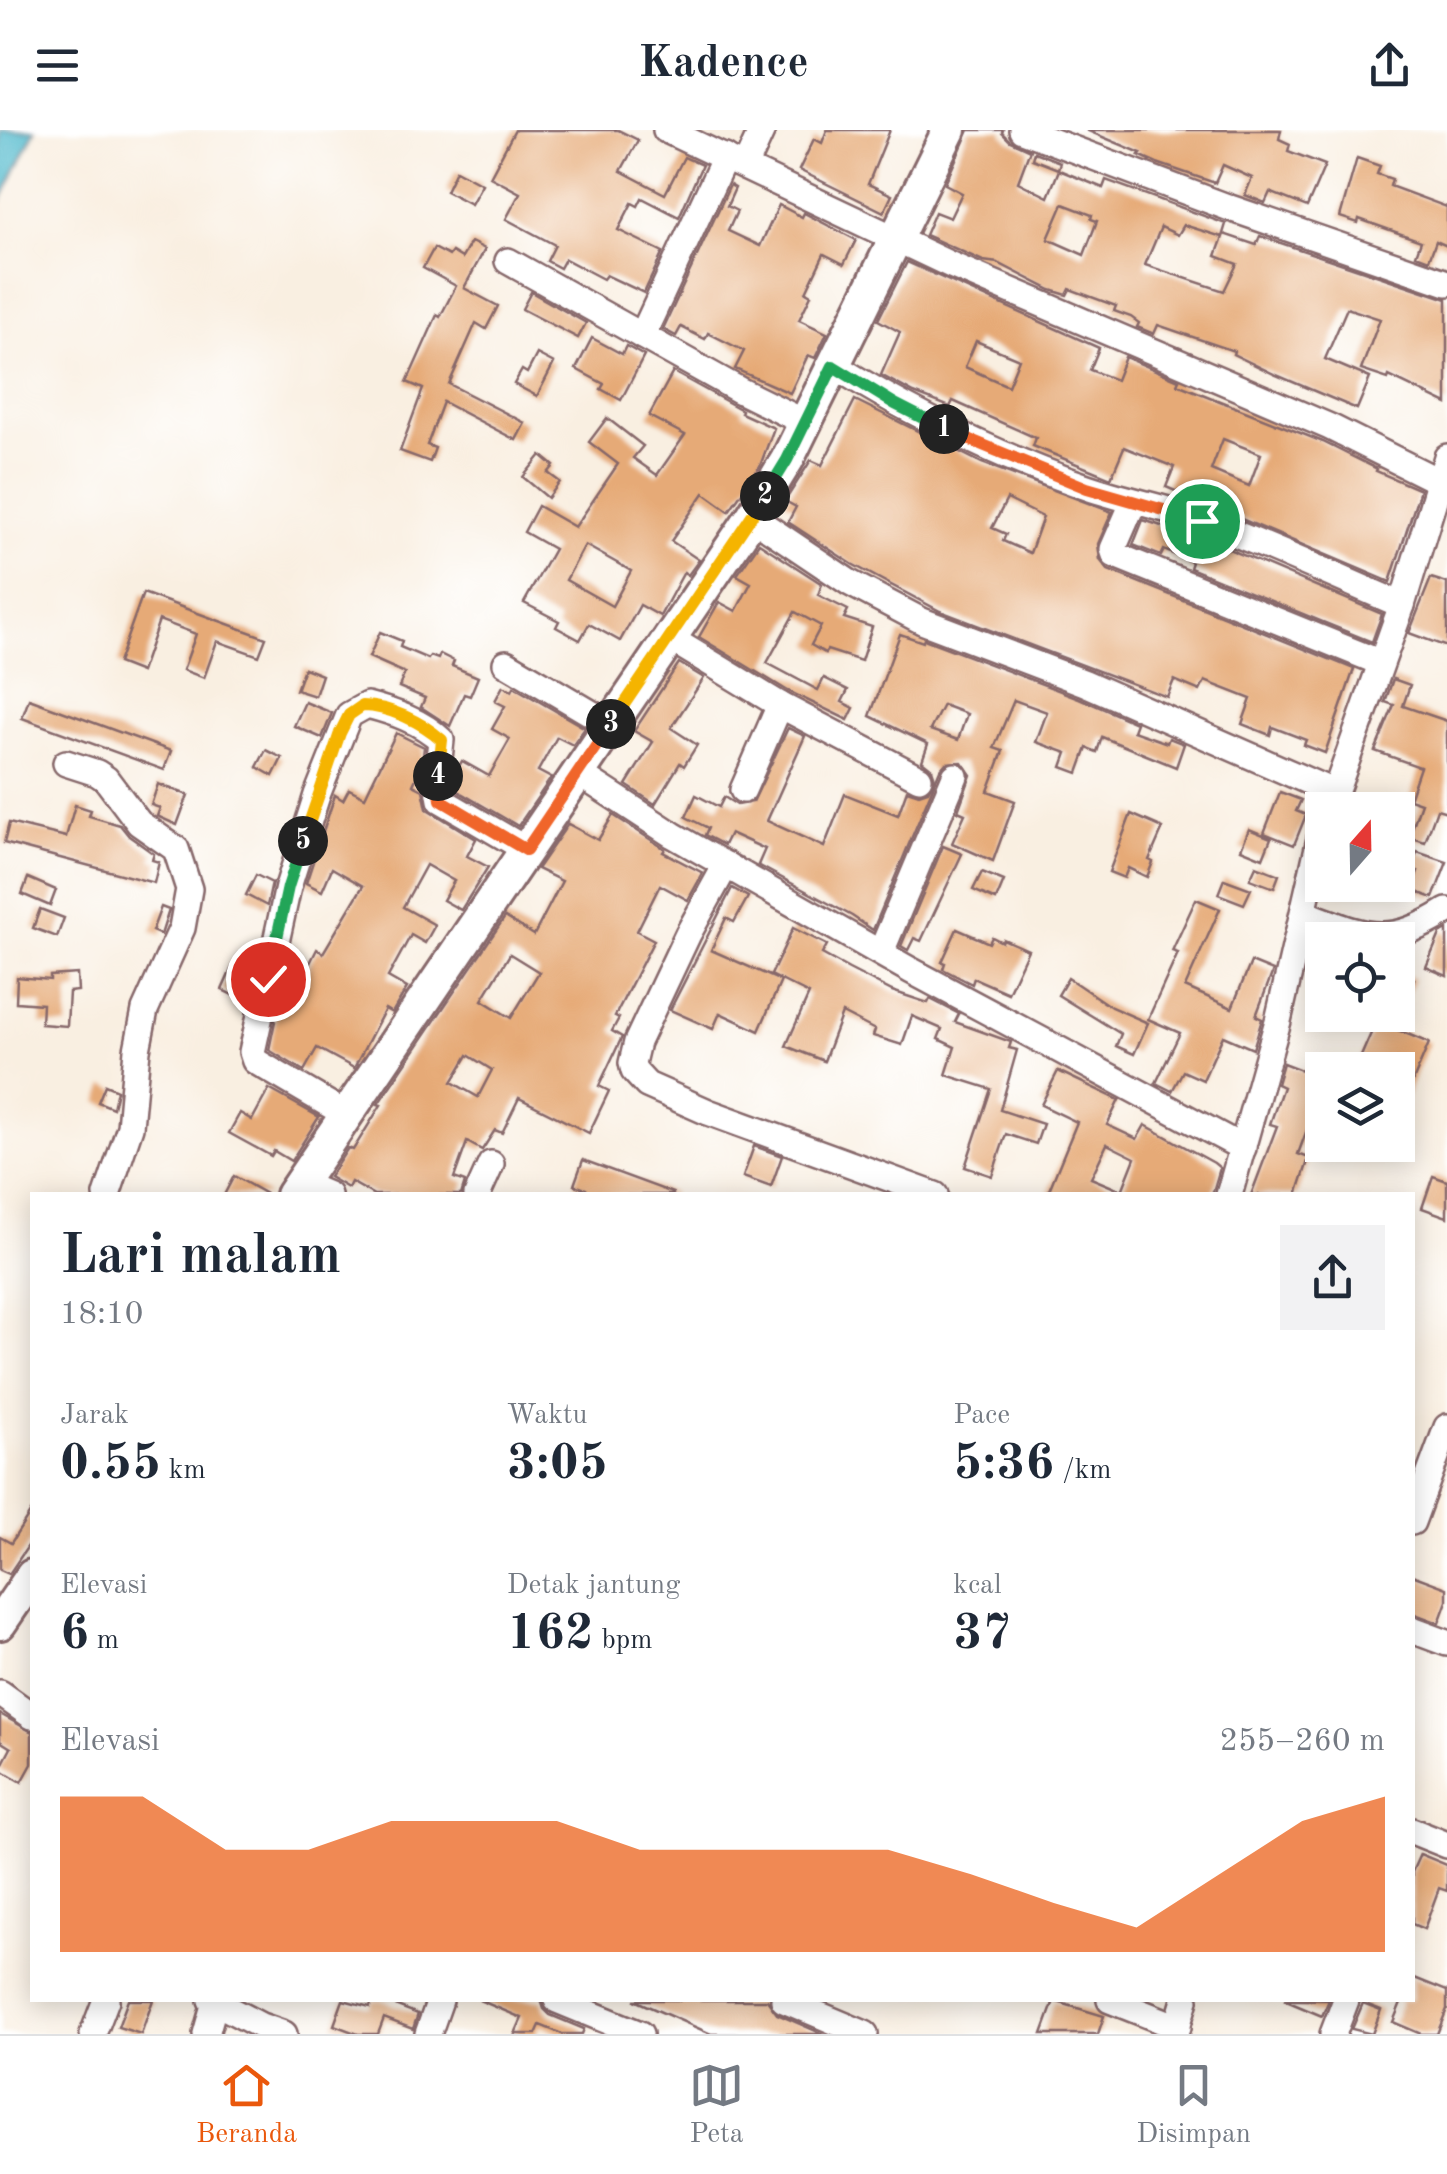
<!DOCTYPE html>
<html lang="id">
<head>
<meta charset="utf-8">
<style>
	:root { --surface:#fff; --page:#f2f2f3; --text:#1f2937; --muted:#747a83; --line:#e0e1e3; --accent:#ea580c }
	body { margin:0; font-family:"Old Standard TT",serif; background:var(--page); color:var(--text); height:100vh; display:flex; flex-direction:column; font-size:38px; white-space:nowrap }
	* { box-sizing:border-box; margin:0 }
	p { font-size:32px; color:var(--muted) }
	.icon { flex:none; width:55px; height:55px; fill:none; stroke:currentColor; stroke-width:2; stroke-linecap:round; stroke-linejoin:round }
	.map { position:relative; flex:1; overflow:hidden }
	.panel { position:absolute; left:30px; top:1062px; width:1385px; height:810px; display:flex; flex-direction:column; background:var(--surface); border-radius:0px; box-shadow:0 5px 25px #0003 }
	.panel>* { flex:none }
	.needle { width:65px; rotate:20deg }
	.tools { position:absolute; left:1305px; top:662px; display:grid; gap:20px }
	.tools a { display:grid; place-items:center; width:110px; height:110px; border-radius:0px; background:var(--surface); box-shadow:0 5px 25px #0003; font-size:50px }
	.pin { position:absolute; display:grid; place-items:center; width:85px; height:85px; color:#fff; margin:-42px; border:5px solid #fff; border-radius:50%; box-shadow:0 2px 10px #0007 }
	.km { position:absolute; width:50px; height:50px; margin:-25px; border-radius:50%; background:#222; color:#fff; font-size:28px; line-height:50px; text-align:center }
	.round { display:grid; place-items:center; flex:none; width:105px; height:105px; border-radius:0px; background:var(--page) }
	.headline { display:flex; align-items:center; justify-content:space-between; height:170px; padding:0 30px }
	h1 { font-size:55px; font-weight:600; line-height:75px }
	.metrics { display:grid; grid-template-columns:repeat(3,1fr); gap:15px; height:170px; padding:10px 30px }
	.metrics div { display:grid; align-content:center }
	.metrics b { font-size:50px; font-weight:600 }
	.metrics small { font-size:28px; font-weight:400 }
	.metrics p { font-size:28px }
	.chart { height:280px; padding:20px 30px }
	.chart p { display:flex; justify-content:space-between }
	.chart svg { width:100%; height:180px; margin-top:10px; fill:var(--accent); opacity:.7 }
	header { display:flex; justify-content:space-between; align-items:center; height:130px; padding:0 30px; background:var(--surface); font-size:45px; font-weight:600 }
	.dock { display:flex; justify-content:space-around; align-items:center; height:140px; border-top:2px solid var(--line); background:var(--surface); font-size:28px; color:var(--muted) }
	.dock a { display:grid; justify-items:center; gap:5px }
	.dock .active { color:var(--accent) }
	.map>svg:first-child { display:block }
	.water { fill:#4eb8cb; stroke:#4c6c7b; stroke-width:2.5 }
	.building { fill:#e6aa77; fill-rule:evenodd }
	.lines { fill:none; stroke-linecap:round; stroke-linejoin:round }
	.minor-casing { stroke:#87686b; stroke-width:30 }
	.major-casing { stroke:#87686b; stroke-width:38 }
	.minor { stroke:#fff; stroke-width:25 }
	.major { stroke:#fff; stroke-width:32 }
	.split-1-casing { stroke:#fff; stroke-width:20 }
	.split-2-casing { stroke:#fff; stroke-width:20 }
	.split-3-casing { stroke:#fff; stroke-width:20 }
	.split-4-casing { stroke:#fff; stroke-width:20 }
	.split-5-casing { stroke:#fff; stroke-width:20 }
	.split-6-casing { stroke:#fff; stroke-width:20 }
	.split-1 { stroke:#f0652b; stroke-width:12 }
	.split-2 { stroke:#22a559; stroke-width:12 }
	.split-3 { stroke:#f5b400; stroke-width:12 }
	.split-4 { stroke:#f0652b; stroke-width:12 }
	.split-5 { stroke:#f5b400; stroke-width:12 }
	.split-6 { stroke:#22a559; stroke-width:12 }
</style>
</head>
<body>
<header><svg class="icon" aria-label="menu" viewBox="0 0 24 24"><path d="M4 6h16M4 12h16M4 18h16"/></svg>Kadence<svg class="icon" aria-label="share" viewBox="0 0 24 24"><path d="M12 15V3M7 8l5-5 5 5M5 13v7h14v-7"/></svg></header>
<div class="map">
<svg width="1447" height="1904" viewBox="0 0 1447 1904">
	<rect width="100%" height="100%" fill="#fff"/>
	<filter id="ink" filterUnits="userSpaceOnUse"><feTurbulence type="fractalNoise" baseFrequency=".01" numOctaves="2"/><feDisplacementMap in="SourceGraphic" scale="20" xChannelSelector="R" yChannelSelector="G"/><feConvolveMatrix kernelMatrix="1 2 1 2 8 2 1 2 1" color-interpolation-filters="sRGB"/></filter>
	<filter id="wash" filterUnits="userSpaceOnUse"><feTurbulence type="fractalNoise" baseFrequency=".0048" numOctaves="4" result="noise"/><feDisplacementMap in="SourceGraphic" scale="40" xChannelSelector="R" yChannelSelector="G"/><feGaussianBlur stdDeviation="2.25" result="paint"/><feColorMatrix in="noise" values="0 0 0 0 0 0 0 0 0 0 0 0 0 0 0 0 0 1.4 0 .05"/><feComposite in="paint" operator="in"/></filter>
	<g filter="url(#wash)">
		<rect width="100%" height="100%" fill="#f9efe1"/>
		<path class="water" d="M0 0H35L0 73Z"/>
		<g id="blocks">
			<g class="building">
				<path d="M515 0H618L638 10 621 41 665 64 684 27 702 35 679 87 642 68 638 76 632 73 618 100 663 122 644 163 606 145 603 149 565 129 560 138 547 131 555 115 506 89 520 63 490 47Z"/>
				<path d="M827 0H890L868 54 892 65 884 82 799 40 814 9 822 13Z"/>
				<path d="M969 0H1003L1002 3 1010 11 1030 20 1018 52 1048 67 1059 40 1103 58 1106 50 1226 94 1222 107 1184 95 1178 105 1161 97 1145 135 1224 161 1237 134 1216 126 1224 104 1256 115 1260 106 1447 169V274L1389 246 1388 249 1361 240 1380 189 1347 178 1325 229 1370 248 1357 279 1274 244 1233 224 1234 221 1158 195 1154 204 1137 197 1139 193 1131 187 1114 181 1116 176 1070 159 1067 165 1051 160 998 133 983 131 925 105 935 82 950 88 962 63 945 54ZM1063 74 1092 85 1091 89 1097 91 1084 125 1048 109Z"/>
				<path d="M1086 0H1281L1279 9 1290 14 1288 21 1325 35 1307 77 1270 62 1265 73 1245 65 1252 48 1223 35 1215 53 1157 33 1139 25 1141 23Z"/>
				<path d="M1034 22 1060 32 1058 39 1032 29Z"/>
				<path d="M1357 28 1380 36 1377 44 1392 49 1390 56 1447 77V116L1436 111 1429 130 1416 125 1421 111 1359 89 1358 93 1340 87Z"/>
				<path d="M456 40 482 54 471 74 446 61Z"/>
				<path d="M730 55 735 58 727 76 737 81 728 101 760 116 779 75 802 87 804 83 856 110 844 134 824 124 806 162 811 165 799 190 827 203 815 228 808 225 790 263 735 239 744 221 708 203 705 209 681 197 676 206 663 199Z"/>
				<path d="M471 112 485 119 464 158 498 176 486 199 476 193 449 254 525 293 516 310 443 272 427 315 435 318 430 332 400 321 423 259 407 252 437 185 440 187 456 156 423 138 434 118 449 126 452 122 462 128Z"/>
				<path d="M907 132 1099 218 1090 240 1116 250 1125 227 1179 250 1177 254 1323 312 1377 339 1376 341 1420 360 1390 452 1166 357 1174 337 1124 317 1111 348 1033 316 1036 308 953 271 950 277 914 263 881 245 900 202 878 190ZM976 211 1019 229 1008 256 965 237ZM1223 309 1261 324 1249 356 1211 340Z"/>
				<path d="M531 162 586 193 578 208 522 179Z"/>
				<path d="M592 208 622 224 626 216 644 226 621 270 601 259 604 254 576 239Z"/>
				<path d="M537 224 554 233 537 266 514 254 522 240 527 243Z"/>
				<path d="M673 242 742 280 741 283 774 298 760 336 729 381 704 363 671 411 699 430 688 445 684 442 660 486 640 475 620 511 589 494 580 510 556 497 559 491 524 473 554 419 524 402 538 376 575 397 618 334 589 312 607 288 643 316 633 328 657 345 685 305 649 286ZM585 415 631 441 612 476 566 450Z"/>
				<path d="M855 270 982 333 1112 382 1098 414 1100 430 1108 440 1354 539 1325 623 1304 615 1306 610 1272 597 1270 605 1242 594 1251 569 1205 551 1200 561 1174 550 1167 567 940 481 852 434 788 392 796 377 785 371 811 330 822 335ZM1007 369 1043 387 1030 423 1003 411 1006 404 992 398Z"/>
				<path d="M541 325 554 336 548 343 560 352 548 368 523 347Z"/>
				<path d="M1143 390 1217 414 1382 484 1372 512 1190 438 1192 432 1164 420 1161 426 1133 415Z"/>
				<path d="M759 413 822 454 818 465 848 480 844 488 872 497 861 531 827 520 825 523 811 515 821 496 795 482 767 533 818 560 824 548 848 560 842 572 854 578 848 590 788 561 699 507 719 472 736 481 751 453 737 445Z"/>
				<path d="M1431 448 1447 453V517L1409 503Z"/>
				<path d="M143 463 266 508 259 526 217 511 204 548 183 540 196 504 159 490 141 542 118 533Z"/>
				<path d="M380 502 402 511 400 517 428 529 430 526 438 529 440 524 454 531 452 536 478 547 470 566 464 564 450 596 421 577 425 568 399 557 405 543 369 527Z"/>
				<path d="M900 504 923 512 924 509 1079 568 1136 593 1133 601 1167 613 1169 608 1184 614 1176 637 1102 607 1097 622 1087 618 1078 643 1062 637 1067 623 1036 612 1047 582 1014 570 994 618 1003 621 988 661 1015 671 993 731 952 713 965 684 958 681 971 645 962 632 946 633 940 640 873 800 852 786 758 735 765 719 730 703 724 715 705 705 708 698 686 687 696 665 719 677 724 667 737 675 753 672 788 598 805 606 767 691 824 717 845 664 898 685 907 660 919 664 928 661 935 648 932 639 922 631 928 614 870 586ZM943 575 967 584 958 610 930 600Z"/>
				<path d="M679 533 704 548 671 598 697 615 684 636 680 633 655 674 626 655 653 612 634 601Z"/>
				<path d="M304 538 322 545 315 566 296 560Z"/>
				<path d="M1393 549 1410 555 1403 576 1447 591V682L1437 679 1425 712 1409 707 1421 673 1409 669 1420 637 1375 621 1394 575 1385 572Z"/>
				<path d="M503 556 512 561 514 557 585 598 573 615 557 607 538 641 551 648 518 696 456 660 453 647 462 631 489 646 510 609 492 599 505 576 495 571Z"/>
				<path d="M29 569 171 621 164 640 22 588Z"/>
				<path d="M305 572 332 583 322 608 294 596Z"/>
				<path d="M396 603 424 617 422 635 413 655 423 660 427 679 476 709 467 726 488 737 461 780 443 770 454 751 426 735 403 777 435 795 425 813 411 805 388 847 407 858 399 871 392 883 385 879 354 938 317 918 304 941 269 920 278 877 280 873 288 877 317 819 323 823 363 756 332 738 322 761 306 753 335 665 343 670 349 659 365 667Z"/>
				<path d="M266 620 282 628 273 646 257 637Z"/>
				<path d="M158 654 188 665 177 695 157 686 160 678 151 675Z"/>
				<path d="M1280 662 1301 670 1296 681 1306 685 1294 715 1264 703Z"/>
				<path d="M75 675 91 680 89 686 120 695 129 706 154 724 152 730 159 732 154 753 4 713 9 693 66 707Z"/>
				<path d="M1131 684 1163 698 1149 730 1153 732 1147 747 1128 738 1124 748 1109 742Z"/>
				<path d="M613 685 665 719 663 722 703 743 688 770 660 755 637 801 654 810 615 886 619 888 612 901 622 907 599 956 609 961 589 1003 519 968 502 1003 495 1000 482 1020 467 1012 454 1048 465 1052 461 1065H374L351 1052 348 1058 329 1047 348 1018 353 1020 381 975 378 974 505 787 534 805 562 751 537 739 568 694 598 710ZM510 824 539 842 511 888 482 870ZM468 925 492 940 478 967 452 952Z"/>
				<path d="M1249 699 1271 708 1263 728 1241 719Z"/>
				<path d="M943 716 962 724 921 811 914 808 908 820 901 816Z"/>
				<path d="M1417 722 1447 732 1433 768 1411 760 1418 741 1411 739Z"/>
				<path d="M1256 736 1279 745 1274 758 1250 749Z"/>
				<path d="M982 742 1004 751 996 770 973 760Z"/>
				<path d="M256 745 272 753 267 776 246 765Z"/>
				<path d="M28 748 56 760 50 776 22 764Z"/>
				<path d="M1224 749 1251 759 1244 774 1218 764Z"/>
				<path d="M732 758 748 767 734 792 726 788 711 820 781 851 759 901 720 883 713 899 670 880Z"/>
				<path d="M1196 769 1220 779 1185 857 1232 878 1251 832 1273 841 1256 886 1262 889 1253 919 1223 906 1203 950 1183 941 1172 961 1156 953 1180 903 1148 889 1178 823 1172 821Z"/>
				<path d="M161 777 169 780 161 805 152 801Z"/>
				<path d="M40 779 64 788 57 807 33 798Z"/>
				<path d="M793 798 827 815 822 824 849 839 892 861 928 873 930 869 959 884 955 892 1011 912 1009 918 1017 920 1000 980 1043 994 1036 1014 1006 1004 992 1046 965 1037 991 959 946 945 955 917 938 909 942 899 912 886 902 915 873 906 875 900 842 883 824 931 786 916 809 864 771 845Z"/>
				<path d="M957 799 989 813 992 807 1002 812 1003 809 1028 820 1008 863 974 848 972 854 943 839 945 833 942 832Z"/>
				<path d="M1447 800V846L1426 837 1440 804Z"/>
				<path d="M235 831 254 839 243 870 222 860Z"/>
				<path d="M1398 842 1414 849 1393 898 1429 913 1398 986V940H1355L1379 885H1398Z"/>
				<path d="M77 844 78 861 69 862 67 896 41 894 42 874 16 872 17 847 50 850V846Z"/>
				<path d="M1068 848 1111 877 1148 893 1134 924 1116 916 1121 904 1058 865Z"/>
				<path d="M1283 933 1309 943 1308 947 1322 952V971L1318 970 1298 1024 1309 1028 1297 1065H1251L1277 996 1270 994 1283 957 1277 954Z"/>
				<path d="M1058 941 1119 970 1107 995 1137 1009 1145 995 1214 1033 1220 1038 1212 1065H1047L1077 992 1041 975ZM1107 1014 1135 1028 1122 1061 1091 1048Z"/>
				<path d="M105 955 117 960 113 978 98 972Z"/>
				<path d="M269 959 319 987 291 1031 274 1021 271 1026 229 1003 240 983 252 990Z"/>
				<path d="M754 1016 782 1026 771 1057 743 1047Z"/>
				<path d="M583 1030 673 1063V1065H584L586 1059 574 1055Z"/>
				<path d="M234 1046 268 1065H224Z"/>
				<path d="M1433 1046 1447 1051V1087L1422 1078Z"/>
				<path d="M32 1380V1410L9 1444 0 1440V1407L11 1413Z"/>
				<path d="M1412 1445 1447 1458V1471L1439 1493 1412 1483Z"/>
				<path d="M0 1584 32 1602V1634L22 1652 0 1639 11 1618 0 1611Z"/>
				<path d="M1420 1724 1447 1735V1761L1439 1758 1424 1799 1412 1794V1742Z"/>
				<path d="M1412 1847 1447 1861V1879L1437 1904H1421L1393 1892 1402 1870H1412Z"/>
				<path d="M128 1870H153L141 1904 118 1897Z"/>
				<path d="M343 1870 370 1877 372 1870H382L418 1884 413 1899 384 1888 378 1904H358L334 1895Z"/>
				<path d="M479 1870H541L544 1879 550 1885 584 1899 582 1904H562L540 1895 536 1904H515L522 1888Z"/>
				<path d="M634 1870H767L777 1884 823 1904H711Z"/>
				<path d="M1284 1870H1329L1322 1886Z"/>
				<path d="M1054 1871 1104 1886 1098 1904H1042Z"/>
				<path d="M1363 1873 1381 1880 1372 1904 1352 1899Z"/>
			</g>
		</g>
	</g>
	<g filter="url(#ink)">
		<use href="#blocks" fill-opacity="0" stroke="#87686b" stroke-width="2.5"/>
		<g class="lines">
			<defs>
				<g id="minor">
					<path d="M666 0 951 135 1330 297 1440 352"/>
					<path d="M1022 0 1230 78 1447 153"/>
					<path d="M745 37 762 0"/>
					<path d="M508 131 739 260 806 293"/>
					<path d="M642 206 725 27"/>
					<path d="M833 235C914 285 998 326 1087 357 1124 370 1161 376 1197 389 1266 414 1334 446 1402 475"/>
					<path d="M1133 373 1113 419 1115 425 1379 532"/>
					<path d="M752 387 850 453 922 491 1085 553 1335 663"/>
					<path d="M671 509 780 575 919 648"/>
					<path d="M506 533 611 595"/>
					<path d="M66 633 97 643 106 649 139 693 176 719 189 759 182 798 145 880 137 920 130 997 107 1065"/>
					<path d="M578 643 673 705 910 840 1243 1018"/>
					<path d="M743 660 780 575"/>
					<path d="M1329 680 1402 475 1447 327"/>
					<path d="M726 735 688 804 637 912 632 933 634 941 647 955 708 982 935 1065"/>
					<path d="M1304 783C1366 806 1387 819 1447 781"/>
					<path d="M881 822 955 646"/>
					<path d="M347 985 255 931 252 922 288 757 317 665 349 585 367 575C394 582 421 591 441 610L437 648 441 670 527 720"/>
					<path d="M300 1053 328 1065"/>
					<path d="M477 1065 491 1034"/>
					<path d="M1229 1065 1278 891 1322 700"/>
					<path d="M1412 1392 1447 1297"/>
					<path d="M1412 1500 1447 1513"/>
					<path d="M0 1563 32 1586"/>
					<path d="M1412 1701 1447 1715"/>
					<path d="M211 1870 261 1896 284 1904"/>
					<path d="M557 1870 640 1904"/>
					<path d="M784 1870 865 1904"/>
					<path d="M1110 1870 1178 1897"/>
					<path d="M93 1904 106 1870"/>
					<path d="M206 1904 215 1872"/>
					<path d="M428 1904 440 1870"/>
					<path d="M1175 1904 1185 1870"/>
					<path d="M1333 1904 1346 1870"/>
				</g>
				<g id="major">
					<path d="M292 1065 752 387 787 330 949 0"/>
					<path d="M0 1493 32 1446"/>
				</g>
			</defs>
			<use href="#minor" class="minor-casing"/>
			<use href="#major" class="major-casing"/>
			<use href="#minor" class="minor"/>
			<use href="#major" class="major"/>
		</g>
	</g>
	<g class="lines" filter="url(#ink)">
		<defs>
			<path id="split-1" d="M944 299 1087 358 1202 391"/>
			<path id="split-2" d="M765 366 787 330 833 236 895 274 944 299"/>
			<path id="split-3" d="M611 594 765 366"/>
			<path id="split-4" d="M438 646 441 670 526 720 611 594"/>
			<path id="split-5" d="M303 711 340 603 349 585 362 576C389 576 422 592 442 610L438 646"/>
			<path id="split-6" d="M268 849 288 757 303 711"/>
		</defs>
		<use href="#split-1" class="split-1-casing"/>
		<use href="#split-2" class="split-2-casing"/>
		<use href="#split-3" class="split-3-casing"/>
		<use href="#split-4" class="split-4-casing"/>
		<use href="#split-5" class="split-5-casing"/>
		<use href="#split-6" class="split-6-casing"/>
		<use href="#split-1" class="split-1"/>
		<use href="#split-2" class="split-2"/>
		<use href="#split-3" class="split-3"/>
		<use href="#split-4" class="split-4"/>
		<use href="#split-5" class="split-5"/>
		<use href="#split-6" class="split-6"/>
	</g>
</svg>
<div class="tools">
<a><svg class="needle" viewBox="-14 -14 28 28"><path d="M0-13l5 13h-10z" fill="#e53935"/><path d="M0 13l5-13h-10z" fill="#747a83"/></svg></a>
<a><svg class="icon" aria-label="locate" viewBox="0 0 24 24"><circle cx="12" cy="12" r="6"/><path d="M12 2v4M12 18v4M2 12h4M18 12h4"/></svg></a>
<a><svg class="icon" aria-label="layers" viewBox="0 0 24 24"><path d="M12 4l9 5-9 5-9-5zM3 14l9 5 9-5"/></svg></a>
</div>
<div class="pin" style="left:1202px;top:391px;background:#1e9e55"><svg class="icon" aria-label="arrive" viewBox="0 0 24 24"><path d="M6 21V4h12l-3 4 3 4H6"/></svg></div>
<div class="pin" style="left:268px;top:849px;background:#d93025"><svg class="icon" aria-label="check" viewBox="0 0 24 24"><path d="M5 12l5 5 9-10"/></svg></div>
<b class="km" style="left:944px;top:299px">1</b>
<b class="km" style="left:765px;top:366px">2</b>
<b class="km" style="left:611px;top:594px">3</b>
<b class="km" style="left:438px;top:646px">4</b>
<b class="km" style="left:303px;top:711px">5</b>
<section class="panel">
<div class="headline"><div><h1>Lari malam</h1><p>18:10</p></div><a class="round"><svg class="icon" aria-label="share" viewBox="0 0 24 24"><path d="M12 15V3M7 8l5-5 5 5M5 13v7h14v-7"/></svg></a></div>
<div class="metrics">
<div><p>Jarak</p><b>0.55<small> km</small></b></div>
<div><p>Waktu</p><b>3:05</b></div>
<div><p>Pace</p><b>5:36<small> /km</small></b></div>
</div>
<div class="metrics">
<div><p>Elevasi</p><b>6<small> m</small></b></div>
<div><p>Detak jantung</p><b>162<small> bpm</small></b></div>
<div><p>kcal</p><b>37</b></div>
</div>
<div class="chart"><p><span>Elevasi</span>255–260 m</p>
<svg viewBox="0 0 160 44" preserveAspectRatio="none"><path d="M0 44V6L10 6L20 19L30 19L40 12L50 12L60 12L70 19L80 19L90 19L100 19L110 25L120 32L130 38L140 25L150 12L160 6V44z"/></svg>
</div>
</section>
</div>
<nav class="dock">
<a class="active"><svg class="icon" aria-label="home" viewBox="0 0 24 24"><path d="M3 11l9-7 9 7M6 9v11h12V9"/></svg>Beranda</a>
<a><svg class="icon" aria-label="map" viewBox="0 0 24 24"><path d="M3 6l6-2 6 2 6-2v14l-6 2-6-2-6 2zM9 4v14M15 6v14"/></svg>Peta</a>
<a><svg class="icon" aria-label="saved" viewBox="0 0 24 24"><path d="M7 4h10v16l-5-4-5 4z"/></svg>Disimpan</a>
</nav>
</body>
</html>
